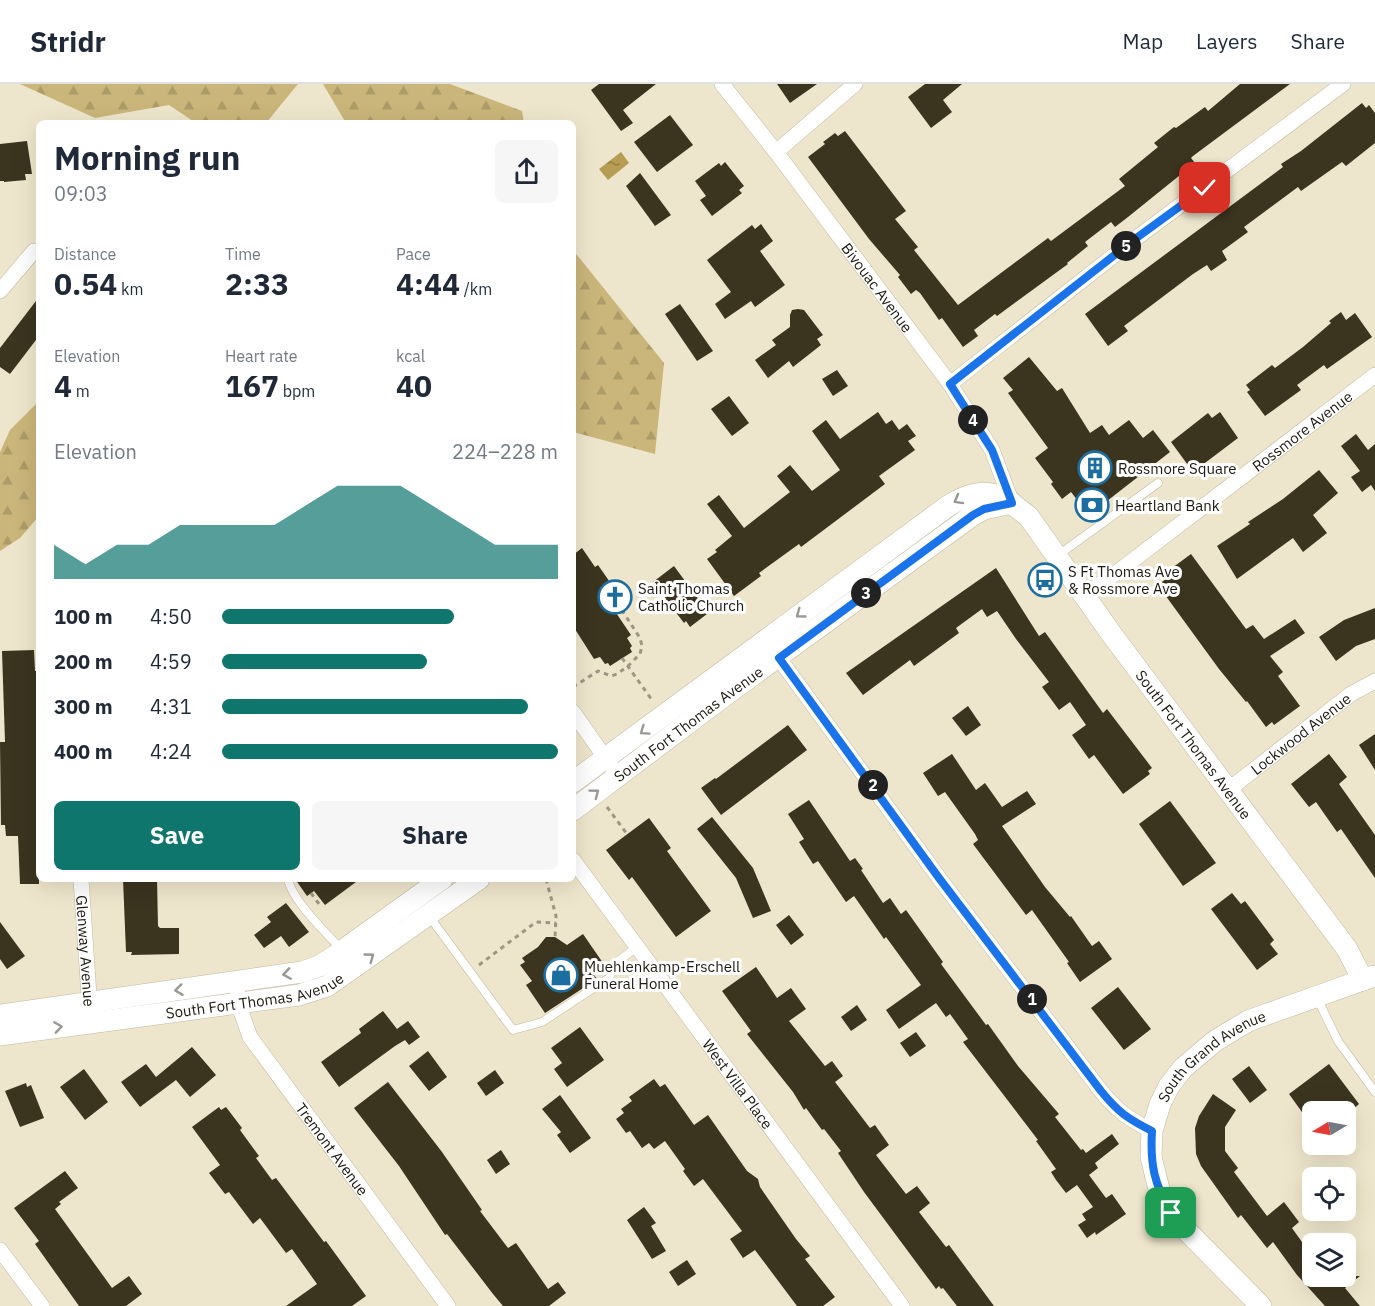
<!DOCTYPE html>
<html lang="en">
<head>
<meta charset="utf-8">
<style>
	:root { --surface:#fff; --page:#f6f6f7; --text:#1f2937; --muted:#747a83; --line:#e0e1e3; --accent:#0f766e }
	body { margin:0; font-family:"IBM Plex Sans",sans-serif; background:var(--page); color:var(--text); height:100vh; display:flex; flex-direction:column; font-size:22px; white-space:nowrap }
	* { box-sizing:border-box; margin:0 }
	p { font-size:20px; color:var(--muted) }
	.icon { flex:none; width:33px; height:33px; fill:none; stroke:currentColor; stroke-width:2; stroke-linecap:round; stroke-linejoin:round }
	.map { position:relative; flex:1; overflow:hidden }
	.details { position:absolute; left:36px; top:36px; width:540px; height:762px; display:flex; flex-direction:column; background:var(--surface); border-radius:9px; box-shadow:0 6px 24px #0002 }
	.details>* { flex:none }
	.needle { width:39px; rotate:260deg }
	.fabs { position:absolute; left:1302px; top:1017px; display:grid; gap:12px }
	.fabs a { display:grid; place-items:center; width:54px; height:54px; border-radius:9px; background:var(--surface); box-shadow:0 6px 24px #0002; font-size:30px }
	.pin { position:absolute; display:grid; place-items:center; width:51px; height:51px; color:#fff; margin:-26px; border-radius:12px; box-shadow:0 3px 9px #0006 }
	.km { position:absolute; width:30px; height:30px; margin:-15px; border-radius:50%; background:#222; color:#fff; font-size:16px; line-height:30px; text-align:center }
	.round { display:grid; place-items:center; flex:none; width:63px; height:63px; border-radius:9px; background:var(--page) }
	.head { display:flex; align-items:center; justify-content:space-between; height:102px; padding:0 18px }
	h1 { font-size:33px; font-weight:700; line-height:45px }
	.figures { display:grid; grid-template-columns:repeat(3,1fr); gap:9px; height:102px; padding:6px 18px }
	.figures div { display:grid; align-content:center }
	.figures b { font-size:30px; font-weight:700 }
	.figures small { font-size:16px; font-weight:400 }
	.figures p { font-size:16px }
	.chart { height:168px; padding:12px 18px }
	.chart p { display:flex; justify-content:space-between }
	.chart svg { width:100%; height:108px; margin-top:6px; fill:var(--accent); opacity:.7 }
	.primary-button { display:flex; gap:12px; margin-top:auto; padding:12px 18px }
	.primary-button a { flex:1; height:69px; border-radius:9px; background:var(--accent); color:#fff; font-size:24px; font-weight:700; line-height:69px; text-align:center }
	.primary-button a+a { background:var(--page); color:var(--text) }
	ul { padding:0 18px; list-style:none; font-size:20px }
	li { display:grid; grid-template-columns:96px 72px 1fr; align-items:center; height:45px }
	li i { height:15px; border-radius:8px; background:var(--accent) }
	header { display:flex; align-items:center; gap:36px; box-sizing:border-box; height:84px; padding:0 30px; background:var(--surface); border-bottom:2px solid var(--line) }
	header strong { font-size:28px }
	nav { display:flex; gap:33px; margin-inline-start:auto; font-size:21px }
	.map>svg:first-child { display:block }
	.forest { fill:url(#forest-firs) }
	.water { fill:url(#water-ripples) }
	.building { fill:#3b341f }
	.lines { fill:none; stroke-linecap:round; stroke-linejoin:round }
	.lane-casing { stroke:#c0b89f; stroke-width:9 }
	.street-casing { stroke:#c0b89f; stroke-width:16 }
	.secondary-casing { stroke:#c0b89f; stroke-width:22 }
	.path { stroke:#9c9683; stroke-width:3; stroke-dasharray:4.5 4.5; stroke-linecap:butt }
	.lane { stroke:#fff; stroke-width:8 }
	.street { stroke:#fff; stroke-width:15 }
	.secondary { stroke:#fff; stroke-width:21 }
	.oneway { stroke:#999893 }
	.route-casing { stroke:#fff; stroke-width:12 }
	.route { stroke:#1a73e8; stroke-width:8 }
	.labels { text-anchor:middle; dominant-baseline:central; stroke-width:6; stroke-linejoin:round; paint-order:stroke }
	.street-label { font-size:15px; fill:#1c1910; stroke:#fff }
	.poi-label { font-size:15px; fill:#1c1910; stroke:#fff; text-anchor:start }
</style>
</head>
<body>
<header>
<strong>Stridr</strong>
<nav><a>Map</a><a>Layers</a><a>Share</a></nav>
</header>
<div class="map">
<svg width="1375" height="1222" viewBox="0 0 1375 1222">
	<defs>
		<pattern id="forest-firs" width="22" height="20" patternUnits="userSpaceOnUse" patternTransform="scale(1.5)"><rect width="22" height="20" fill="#cab67a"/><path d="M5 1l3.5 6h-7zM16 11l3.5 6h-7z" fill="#ad9c68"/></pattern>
		<pattern id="water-ripples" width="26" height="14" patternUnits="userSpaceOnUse" patternTransform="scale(1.5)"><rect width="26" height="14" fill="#b69d53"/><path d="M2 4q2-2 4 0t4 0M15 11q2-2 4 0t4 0" fill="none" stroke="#937f43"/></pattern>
	</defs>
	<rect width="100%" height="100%" fill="#eee6cc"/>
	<g class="forest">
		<path d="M20 0H298L266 39H196L169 21 95 34Z"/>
		<path d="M323 0H450L522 27 524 39H346Z"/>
		<path d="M573 166 664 279 655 370 573 348Z"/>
		<path d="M39 317V432L20 454 0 467V368L10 346Z"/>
	</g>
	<path class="water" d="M621 68 629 79 608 96 599 85Z"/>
	<g class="building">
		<path d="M599 0H656L623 26 633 39 621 47 591 6Z"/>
		<path d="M777 0H817L790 19Z"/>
		<path d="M925 0H962L943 16 952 28 931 44 908 13Z"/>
		<path d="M1240 0H1290L1193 72 1191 74 1195 79 1128 133 1115 143 1111 138 1085 158 1088 162 1067 179 1068 180 997 232 995 230 974 246 978 252 963 263 942 234 939 236 920 209 916 206 911 210 898 193 900 191 869 155 808 73 825 60 823 58 835 49 838 52 845 47 906 127 895 135 918 163 914 166 958 221 1048 154 1051 157 1125 102 1119 95 1158 63 1154 59 1174 43 1176 44 1205 23 1208 27Z"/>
		<path d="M1362 19 1366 24 1369 21 1375 29V59L1346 82 1342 78 1301 107 1298 103 1244 143 1248 148 1222 167 1227 176 1211 187 1207 181 1193 190 1124 242 1128 247 1108 262 1085 230 1283 83 1281 80 1301 67Z"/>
		<path d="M670 31 693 61 657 88 634 58Z"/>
		<path d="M27 57 32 90H25L26 96 4 98V97H0V60Z"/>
		<path d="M725 78 744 102 739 106 742 109 712 132 700 116 706 112 695 97 719 79 721 82Z"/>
		<path d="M640 89 671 131 655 142 626 102Z"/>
		<path d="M761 140 773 157 760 167 785 201 755 223 751 217 725 235 715 220 731 208 707 176 752 141 755 145Z"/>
		<path d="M39 213V252L10 290 0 283V264Z"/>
		<path d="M680 220 713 267 697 277 665 230Z"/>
		<path d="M798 225 804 226 823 251 817 255 821 261 793 283 789 277 768 294 755 276 776 261 772 256 790 243V231L792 226Z"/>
		<path d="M1341 228 1346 236 1355 229 1372 253 1327 285 1324 281 1297 301 1301 306 1265 332 1247 308 1250 306 1246 301 1272 281 1275 284 1303 263 1331 239 1329 237Z"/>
		<path d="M1029 273 1057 307 1062 304 1090 349 1102 341 1109 351 1129 336 1143 354 1153 346 1170 368 1089 431 1071 408 1062 415 1051 400 1053 398 1035 374 1048 364 1008 309 1013 306 1003 294Z"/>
		<path d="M837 286 848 302 833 312 822 295Z"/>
		<path d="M729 312 749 339 732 352 711 325Z"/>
		<path d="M878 328 886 340 892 336 899 346 907 340 916 352 908 357 915 366 879 392 885 400 801 463 799 460 759 489 761 492 734 512 707 475 717 468 715 466 732 452 707 420 719 411 744 444 790 408 777 392 790 381 812 407 840 386 812 347 826 336 840 355Z"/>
		<path d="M1220 328 1238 354 1193 388 1171 358 1208 329 1212 334Z"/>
		<path d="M1356 350 1368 366 1375 360V407L1371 401 1362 408 1351 393 1360 387 1341 362Z"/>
		<path d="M1319 386 1338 409 1313 431 1327 449 1303 468 1293 454 1237 495 1217 462 1250 440 1248 438 1283 415Z"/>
		<path d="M582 464 595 483 598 481 614 504 604 511 631 551 627 554 632 562 630 564 632 568 610 582 608 579 605 580 600 573 594 575 573 542V471Z"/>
		<path d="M1191 470 1246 545 1253 541 1264 555 1295 535 1305 549 1270 572 1283 588 1278 592 1300 622 1274 641 1272 638 1266 643 1247 617 1246 618 1219 585 1160 504 1164 501 1162 498 1173 489 1172 484Z"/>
		<path d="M674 482 705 524 703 525 707 530 690 543 686 537 684 539 653 498Z"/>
		<path d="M996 484 1039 552 1045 548 1103 629 1107 625 1152 684 1148 687 1150 690 1123 710 1094 671 1089 675 1072 651 1086 641 1070 618 1059 626 1042 603 1049 598 1016 555 997 527 987 533 982 525 956 544 959 549 914 582 910 576 863 611 846 589Z"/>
		<path d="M1375 524V555L1356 562 1336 577 1319 553 1344 536Z"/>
		<path d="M34 566 35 587H39V800H20L18 752H6L5 741H1L0 658H5L2 567Z"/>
		<path d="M968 622 981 641 966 652 952 634Z"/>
		<path d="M788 641 807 666 721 731 701 704 715 694 716 695Z"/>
		<path d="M1375 650V686L1359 661Z"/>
		<path d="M952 670 976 706 985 699 1002 723 1027 707 1036 720 1002 742 1045 803 1070 833 1071 832 1092 862 1099 857 1112 875 1080 898 1067 879 1069 878 1032 826 1026 831 973 760 978 756 975 750 945 708 938 712 923 689Z"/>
		<path d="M1329 670 1347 693 1339 700 1375 751V794L1341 745 1337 748 1316 718 1309 723 1291 700Z"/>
		<path d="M809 716 850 777 855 774 863 785 861 786 883 819 890 814 901 830 906 826 943 878 941 880 986 941 988 940 1018 982 1059 1030 1055 1033 1081 1066 1083 1065 1086 1069 1112 1050 1119 1060 1095 1079 1098 1084 1089 1091 1106 1114 1112 1110 1126 1130 1096 1151 1095 1148 1087 1154 1078 1141 1086 1136 1082 1130 1093 1123 1077 1101 1066 1109 1056 1096 1051 1088 1056 1085 1036 1057 1038 1056 963 958 968 955 950 930 946 933 936 919 899 945 886 926 921 901 886 853 884 855 854 812 846 818 818 777 813 780 799 758 804 755 788 730Z"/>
		<path d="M1170 717 1216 779 1183 802 1139 740Z"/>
		<path d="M712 733 753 784 771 827 753 834 736 794 697 745Z"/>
		<path d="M649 734 671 764 667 767 711 827 676 853 632 793 629 796 606 766Z"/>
		<path d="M123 795H157L158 842 160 844H179V870L131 871 132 868H126Z"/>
		<path d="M295 795H360L325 821 314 807 307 812Z"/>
		<path d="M1232 809 1241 820 1245 817 1274 856 1270 860 1278 870 1257 886 1211 825Z"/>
		<path d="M286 819 309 848 289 863 281 852 264 864 254 851 271 838 267 833Z"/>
		<path d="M789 831 804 851 791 861 776 841Z"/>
		<path d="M0 838 25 872 7 885 0 875Z"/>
		<path d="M583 850 603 879 591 887 597 895 545 929 526 901 532 897 520 881 525 878 522 874 538 863 546 853H555L567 861Z"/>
		<path d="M756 883 777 914 791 904 806 925 789 937 825 982 832 977 843 992 835 998 870 1044 875 1041 889 1061 876 1071 906 1110 917 1102 930 1119 919 1128 946 1163 949 1161 994 1222H957L943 1204 941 1205 939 1202 936 1205 864 1108 838 1069 841 1067 824 1045 822 1046 806 1024 804 1026 793 1008 747 950 751 947 722 907Z"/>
		<path d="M1118 903 1151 945 1124 966 1091 924Z"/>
		<path d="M857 921 867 936 851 947 841 933Z"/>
		<path d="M383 927 397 945 408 937 420 953 409 961 405 956 395 962 339 1003 321 978 361 949 359 945Z"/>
		<path d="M580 943 604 976 567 1003 554 985 562 979 551 964Z"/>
		<path d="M916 948 926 962 910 973 900 959Z"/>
		<path d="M192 963 216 991 190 1013 176 996 140 1023 121 998 146 980 156 993Z"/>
		<path d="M428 967 447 993 429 1007 409 982Z"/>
		<path d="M1329 980 1359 1020 1350 1028H1312V1042L1289 1010Z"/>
		<path d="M1249 982 1267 1006 1250 1019 1232 995Z"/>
		<path d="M84 985 108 1018 85 1036 60 1003Z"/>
		<path d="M495 986 504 999 486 1012 477 999Z"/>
		<path d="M654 995 660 1003 665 1000 694 1041 708 1031 747 1087 758 1095 760 1103 796 1155 810 1172 805 1175 835 1213 823 1222H797L755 1166 743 1174 730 1155 742 1147 703 1095 694 1102 683 1087 685 1085 665 1057 654 1065 649 1059 642 1064 630 1047 626 1049 616 1035 624 1029 621 1025 632 1017 629 1013Z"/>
		<path d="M388 998 442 1068 482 1126 480 1127 508 1164 516 1159 548 1205 558 1198 566 1209 549 1222H503L493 1210 447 1150 445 1151 399 1082 354 1024Z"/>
		<path d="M26 999 27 1003 31 1001 44 1034 20 1043 5 1007Z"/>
		<path d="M1213 1010 1236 1026 1225 1043V1067L1238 1084 1234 1088 1267 1132 1284 1118 1299 1138 1292 1144 1312 1172V1192H1360L1345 1204 1360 1222H1325L1297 1191 1273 1158 1267 1164 1241 1131 1238 1134 1201 1082 1196 1070 1195 1044 1199 1032Z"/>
		<path d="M560 1011 591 1054 570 1069 557 1051 561 1048 542 1025Z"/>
		<path d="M219 1023 221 1026 226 1023 242 1044 240 1046 259 1072 256 1074 272 1096 276 1094 324 1158 326 1157 366 1212 352 1222H286L317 1200 292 1165 286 1169 260 1134 253 1140 229 1108 225 1110 209 1089 220 1081 192 1043Z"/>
		<path d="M501 1066 510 1080 496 1090 487 1076Z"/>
		<path d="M65 1087 78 1104 59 1118 61 1120 55 1125 112 1204 129 1192 142 1210 126 1222H79L35 1160 39 1157 14 1124Z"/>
		<path d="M644 1123 656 1139 651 1142 666 1167 652 1175 627 1136Z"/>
		<path d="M687 1176 696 1190 678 1202 669 1188Z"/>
	</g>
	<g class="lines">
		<defs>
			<g id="lane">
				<path d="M1057 472 1158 399"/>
				<path d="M288 795C292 816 325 848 341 865"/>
				<path d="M429 832 513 946 542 938 609 894 617 878 637 863"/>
				<path d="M1317 914 1338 957 1375 1008"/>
			</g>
			<g id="street">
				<path id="s1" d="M722 0 776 68 950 300 992 366 1012 419"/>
				<path d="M776 68 855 0"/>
				<path d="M0 207 34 167"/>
				<path d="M950 300 1135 155 1343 0"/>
				<path id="s2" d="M1085 511 1115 490 1375 291"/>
				<path d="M773 566 939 794 1101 1007C1117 1027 1129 1035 1152 1047"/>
				<path d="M573 628 611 682"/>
				<path id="s3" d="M1228 706 1351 610 1375 597"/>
				<path id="s4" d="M573 776 902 1222"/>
				<path id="s5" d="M81 795 90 926"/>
				<path id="s6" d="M238 910V919L250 953 448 1222"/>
				<path d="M0 1166 42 1222"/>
			</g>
			<g id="secondary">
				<path id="s7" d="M573 698 948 422C983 400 999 408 1029 433L1110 548 1347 865 1363 896"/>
				<path id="s8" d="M573 726 724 612 973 431 984 425 1012 419"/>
				<path d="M0 931 302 888 319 882 335 872 442 795"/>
				<path id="s9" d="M0 951 299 911 327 902 479 795"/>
				<path id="s10" d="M1261 1222 1187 1147 1171 1129 1160 1109 1151 1073 1152 1047 1160 1020 1169 1002 1183 984 1215 957 1248 937 1374 892"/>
			</g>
		</defs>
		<use href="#lane" class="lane-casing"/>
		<use href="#street" class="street-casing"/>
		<use href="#secondary" class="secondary-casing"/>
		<g class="path">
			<path d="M622 574 652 616"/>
			<path d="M573 603 598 587 611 592 617 590 628 582 640 570 642 562 640 554 612 511"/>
			<path d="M607 723 627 750"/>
			<path d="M546 795 556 832 555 853"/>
			<path d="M311 809 319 820"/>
			<path d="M479 881 536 838 556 839"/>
		</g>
		<use href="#lane" class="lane"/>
		<use href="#street" class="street"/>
		<use href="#secondary" class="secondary"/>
	</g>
	<defs><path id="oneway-chevron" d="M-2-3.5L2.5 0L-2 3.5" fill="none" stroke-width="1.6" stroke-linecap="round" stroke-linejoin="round" transform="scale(1.5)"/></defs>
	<g class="oneway">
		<use href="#oneway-chevron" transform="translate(958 416) rotate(151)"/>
		<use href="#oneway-chevron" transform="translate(800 530) rotate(144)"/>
		<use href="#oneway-chevron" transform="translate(644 647) rotate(145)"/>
		<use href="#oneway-chevron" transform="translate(595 709) rotate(-37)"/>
		<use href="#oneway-chevron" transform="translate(370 873) rotate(-36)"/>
		<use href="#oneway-chevron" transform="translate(287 890) rotate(171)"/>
		<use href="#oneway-chevron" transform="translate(179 906) rotate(173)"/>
		<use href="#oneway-chevron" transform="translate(58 943) rotate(-8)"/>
	</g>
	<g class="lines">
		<defs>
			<path id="route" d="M1171 1129C1154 1100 1150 1080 1152 1047 1128 1035 1118 1028 1101 1007L939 794 779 574 973 431 984 425 1012 419 992 366 950 300 1135 155 1205 104"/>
		</defs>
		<use href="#route" class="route-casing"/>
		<use href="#route" class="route"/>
	</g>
	<defs>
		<symbol id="building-ring" viewBox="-11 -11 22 22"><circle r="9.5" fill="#fff" stroke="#1d6ea0" stroke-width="1.5"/><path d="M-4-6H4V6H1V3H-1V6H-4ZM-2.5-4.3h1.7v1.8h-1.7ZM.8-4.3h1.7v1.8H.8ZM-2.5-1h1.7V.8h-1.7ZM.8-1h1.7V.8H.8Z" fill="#1d6ea0"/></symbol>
		<symbol id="bank-ring" viewBox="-11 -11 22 22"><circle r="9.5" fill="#fff" stroke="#1d6ea0" stroke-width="1.5"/><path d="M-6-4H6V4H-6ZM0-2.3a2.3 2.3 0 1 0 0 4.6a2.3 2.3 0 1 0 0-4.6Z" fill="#1d6ea0"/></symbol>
		<symbol id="bus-ring" viewBox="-11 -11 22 22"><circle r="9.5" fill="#fff" stroke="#1d6ea0" stroke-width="1.5"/><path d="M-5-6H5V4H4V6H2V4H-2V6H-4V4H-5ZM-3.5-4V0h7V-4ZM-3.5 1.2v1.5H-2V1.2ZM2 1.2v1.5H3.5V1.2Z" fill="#1d6ea0"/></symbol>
		<symbol id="church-ring" viewBox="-11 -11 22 22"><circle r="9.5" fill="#fff" stroke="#1d6ea0" stroke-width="1.5"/><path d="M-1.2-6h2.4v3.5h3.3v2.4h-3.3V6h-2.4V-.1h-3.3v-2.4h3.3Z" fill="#1d6ea0"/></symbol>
		<symbol id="shop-ring" viewBox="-11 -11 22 22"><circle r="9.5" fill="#fff" stroke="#1d6ea0" stroke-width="1.5"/><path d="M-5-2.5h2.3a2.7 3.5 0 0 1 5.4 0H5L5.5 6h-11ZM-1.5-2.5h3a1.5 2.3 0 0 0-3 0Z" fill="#1d6ea0"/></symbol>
	</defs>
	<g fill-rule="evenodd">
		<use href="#building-ring" x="1076" y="365" width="38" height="38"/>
		<use href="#bank-ring" x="1073" y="402" width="38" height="38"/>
		<use href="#bus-ring" x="1026" y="477" width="38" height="38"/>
		<use href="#church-ring" x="596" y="494" width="38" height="38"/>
		<use href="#shop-ring" x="542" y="872" width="38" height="38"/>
	</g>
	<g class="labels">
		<g class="street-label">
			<text stroke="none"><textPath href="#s1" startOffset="256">Bivouac Avenue</textPath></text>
			<text stroke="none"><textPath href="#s2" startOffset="272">Rossmore Avenue</textPath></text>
			<text stroke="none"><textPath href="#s8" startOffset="144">South Fort Thomas Avenue</textPath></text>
			<text stroke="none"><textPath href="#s3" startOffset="92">Lockwood Avenue</textPath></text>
			<text stroke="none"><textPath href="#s7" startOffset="837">South Fort Thomas Avenue</textPath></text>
			<text stroke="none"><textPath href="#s5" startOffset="72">Glenway Avenue</textPath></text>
			<text stroke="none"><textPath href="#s9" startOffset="258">South Fort Thomas Avenue</textPath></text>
			<text stroke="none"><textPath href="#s10" startOffset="316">South Grand Avenue</textPath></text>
			<text stroke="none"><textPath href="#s4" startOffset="278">West Villa Place</textPath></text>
			<text stroke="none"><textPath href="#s6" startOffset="184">Tremont Avenue</textPath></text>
		</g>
		<g class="poi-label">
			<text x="1118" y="384">Rossmore Square</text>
			<text x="1115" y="421">Heartland Bank</text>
			<text x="1068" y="487">S Ft Thomas Ave<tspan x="1068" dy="17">&amp; Rossmore Ave</tspan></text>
			<text x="638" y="504">Saint Thomas<tspan x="638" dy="17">Catholic Church</tspan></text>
			<text x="584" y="882">Muehlenkamp-Erschell<tspan x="584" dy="17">Funeral Home</tspan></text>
		</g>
	</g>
</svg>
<div class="fabs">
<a><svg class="needle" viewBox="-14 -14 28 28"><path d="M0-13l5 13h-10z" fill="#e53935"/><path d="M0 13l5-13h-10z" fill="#747a83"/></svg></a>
<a><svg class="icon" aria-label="locate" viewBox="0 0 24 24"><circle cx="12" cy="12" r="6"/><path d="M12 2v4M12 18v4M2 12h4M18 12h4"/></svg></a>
<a><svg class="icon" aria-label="layers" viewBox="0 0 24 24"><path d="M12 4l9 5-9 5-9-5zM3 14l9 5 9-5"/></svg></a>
</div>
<div class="pin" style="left:1171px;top:1129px;background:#1e9e55"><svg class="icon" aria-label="arrive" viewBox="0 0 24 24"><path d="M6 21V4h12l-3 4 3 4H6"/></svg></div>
<div class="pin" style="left:1205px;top:104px;background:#d93025"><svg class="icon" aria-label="check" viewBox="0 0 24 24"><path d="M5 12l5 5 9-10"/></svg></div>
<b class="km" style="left:1032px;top:915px">1</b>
<b class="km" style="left:873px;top:701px">2</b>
<b class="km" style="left:866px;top:509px">3</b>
<b class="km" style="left:973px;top:336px">4</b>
<b class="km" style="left:1126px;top:162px">5</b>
<section class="details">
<div class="head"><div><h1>Morning run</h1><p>09:03</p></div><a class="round"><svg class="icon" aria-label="share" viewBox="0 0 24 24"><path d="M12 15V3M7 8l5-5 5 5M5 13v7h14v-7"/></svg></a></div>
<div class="figures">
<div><p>Distance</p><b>0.54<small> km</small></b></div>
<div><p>Time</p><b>2:33</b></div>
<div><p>Pace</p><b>4:44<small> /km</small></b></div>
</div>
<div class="figures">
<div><p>Elevation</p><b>4<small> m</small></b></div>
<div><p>Heart rate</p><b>167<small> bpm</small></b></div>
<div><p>kcal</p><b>40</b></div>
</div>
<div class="chart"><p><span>Elevation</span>224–228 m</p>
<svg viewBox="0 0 160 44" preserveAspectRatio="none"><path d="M0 44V30L10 38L20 30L30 30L40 22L50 22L60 22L70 22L80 14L90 6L100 6L110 6L120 14L130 22L140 30L150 30L160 30V44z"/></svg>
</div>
<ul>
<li><b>100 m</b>4:50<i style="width:69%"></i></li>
<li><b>200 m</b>4:59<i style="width:61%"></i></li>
<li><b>300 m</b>4:31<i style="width:91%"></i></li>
<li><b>400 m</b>4:24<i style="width:100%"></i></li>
</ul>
<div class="primary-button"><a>Save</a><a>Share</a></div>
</section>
</div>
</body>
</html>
